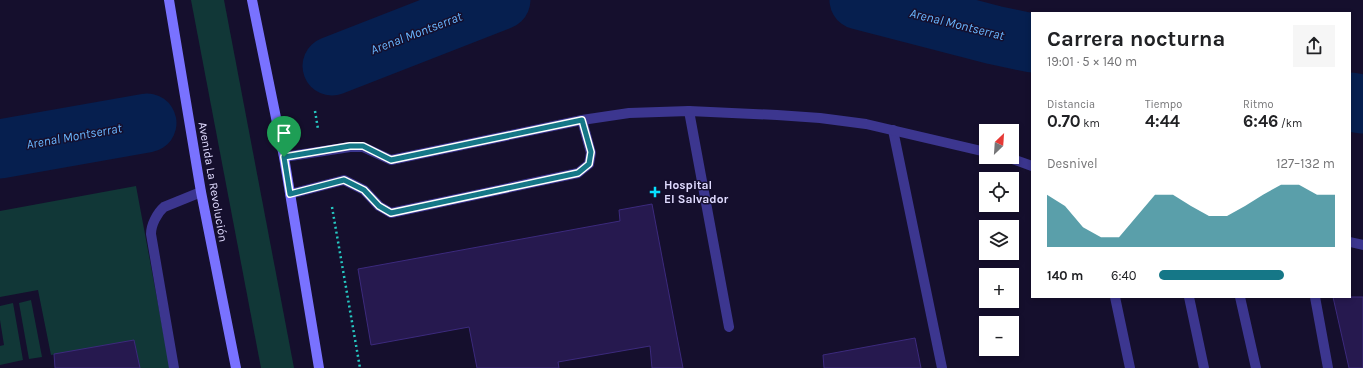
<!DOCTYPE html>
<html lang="es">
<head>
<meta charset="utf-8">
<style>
	:root { --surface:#fff; --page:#f6f6f6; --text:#202124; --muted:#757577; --accent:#157787 }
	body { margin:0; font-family:Karla,sans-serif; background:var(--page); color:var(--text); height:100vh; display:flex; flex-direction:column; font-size:15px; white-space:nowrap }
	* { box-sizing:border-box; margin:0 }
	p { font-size:13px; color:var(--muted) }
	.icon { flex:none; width:22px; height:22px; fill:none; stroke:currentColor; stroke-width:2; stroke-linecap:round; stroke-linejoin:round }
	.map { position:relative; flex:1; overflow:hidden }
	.panel { position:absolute; left:1031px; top:12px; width:320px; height:286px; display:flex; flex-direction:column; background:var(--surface); border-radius:0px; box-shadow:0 2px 6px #0003 }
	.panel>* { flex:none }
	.needle { width:26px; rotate:25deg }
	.controls { position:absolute; left:979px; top:124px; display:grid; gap:8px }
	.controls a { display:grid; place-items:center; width:40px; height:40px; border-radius:0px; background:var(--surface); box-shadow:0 2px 6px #0003; font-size:20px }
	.pin { position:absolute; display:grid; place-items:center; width:34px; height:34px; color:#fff; margin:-41px -17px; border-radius:50% 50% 50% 0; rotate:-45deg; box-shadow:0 0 4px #0007 }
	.pin .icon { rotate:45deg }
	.round { display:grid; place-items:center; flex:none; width:42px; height:42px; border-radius:0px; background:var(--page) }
	.overview { display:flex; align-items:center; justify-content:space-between; height:68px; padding:0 16px }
	h1 { font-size:22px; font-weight:700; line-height:30px }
	.figures { display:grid; grid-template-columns:repeat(3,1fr); gap:6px; height:68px; padding:4px 16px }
	.figures div { display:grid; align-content:center }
	.figures b { font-size:17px; font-weight:700 }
	.figures small { font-size:11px; font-weight:400 }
	.figures p { font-size:11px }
	.chart { height:112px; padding:8px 16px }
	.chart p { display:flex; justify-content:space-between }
	.chart svg { width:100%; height:72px; margin-top:4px; fill:var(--accent); opacity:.7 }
	ul { padding:0 16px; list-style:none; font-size:13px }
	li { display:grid; grid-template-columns:64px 48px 1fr; align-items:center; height:30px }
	li i { height:10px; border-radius:5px; background:var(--accent) }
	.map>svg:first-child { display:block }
	.green { fill:#113737 }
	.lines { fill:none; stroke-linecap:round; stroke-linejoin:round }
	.river { stroke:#061f4f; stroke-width:59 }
	.building { fill:#26194f; stroke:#3c2a7d }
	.path { stroke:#26c8c2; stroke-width:2.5; stroke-dasharray:2 3; stroke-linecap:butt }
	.service { stroke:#3c368f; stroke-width:10 }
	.secondary { stroke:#7972ff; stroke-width:10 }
	.route-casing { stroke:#fff; stroke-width:8 }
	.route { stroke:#157787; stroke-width:5 }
	.poi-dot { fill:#07e0ff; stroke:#150f2d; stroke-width:1.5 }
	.labels { text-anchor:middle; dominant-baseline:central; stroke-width:3; stroke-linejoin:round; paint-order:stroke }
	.street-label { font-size:12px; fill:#e0dbff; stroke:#150f2d }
	.poi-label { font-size:12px; font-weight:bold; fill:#e0dbff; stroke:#150f2d; text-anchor:start }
	.water-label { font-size:13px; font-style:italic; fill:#69b6ff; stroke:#150f2d }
</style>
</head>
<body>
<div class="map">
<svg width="1363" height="368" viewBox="0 0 1363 368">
	<rect width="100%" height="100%" fill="#150f2d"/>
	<g class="green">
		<path d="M191 0H224L294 368H261Z"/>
		<path d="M136 186 170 368H140L134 340 51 355 38 290 0 297V211Z"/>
		<path d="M31 300 42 357 29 359 19 303Z"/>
		<path d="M13 303 23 360 0 365V346L4 345 0 320V306Z"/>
	</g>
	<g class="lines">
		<g class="river">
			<path d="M859 0 994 35 1032 43"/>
			<path d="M332 66 501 0"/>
			<path d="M1350 102 1363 104"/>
			<path d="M0 149 147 123"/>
		</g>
	</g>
	<g class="building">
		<path d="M652 204 683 368H652L650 346 558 362 559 368H477L469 327 371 345 358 269 620 221 619 210Z"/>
		<path d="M1333 297H1363V368H1349Z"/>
		<path d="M915 338 921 368H824L823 355Z"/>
		<path d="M134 340 140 368H55L54 354Z"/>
	</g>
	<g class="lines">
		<g class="path">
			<path d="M315 111 318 129"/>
			<path d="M332 207 360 368"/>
		</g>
		<g class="service">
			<path d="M689 111 729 327"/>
			<path d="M893 130 942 368"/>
			<path d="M284 157 350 147H363L391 160 582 120 629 113 689 111 777 115 820 118 866 124 986 152"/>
			<path d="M1007 157 1032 166"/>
			<path d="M290 194 344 180 364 190 379 206 391 213 578 173 589 164 591 153 582 120"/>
			<path d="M1350 242 1363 245"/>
			<path d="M1115 297 1130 368"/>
			<path d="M1189 297 1204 368"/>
			<path d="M1240 297 1256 368"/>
			<path d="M1315 297 1328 368"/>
			<path d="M174 368 151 234C151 225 157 213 164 207L201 192"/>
		</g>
		<g class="secondary">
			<path d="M169 0 201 192 236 368"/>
			<path d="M252 0 284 157 319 368"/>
		</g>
	</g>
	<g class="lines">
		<defs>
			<path id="route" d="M582 120 591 152 589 164 578 173 391 213 379 206 364 190 344 180 290 194 284 157 350 146H363L391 160Z"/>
		</defs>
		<use href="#route" class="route-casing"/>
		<use href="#route" class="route"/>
	</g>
	<path class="poi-dot" d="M653 186h4v4h4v4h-4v4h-4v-4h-4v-4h4z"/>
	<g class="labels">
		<g class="street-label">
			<text transform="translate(213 182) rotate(80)">Avenida La Revolución</text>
		</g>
		<g class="poi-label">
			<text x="664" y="185">Hospital<tspan x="664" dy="14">El Salvador</tspan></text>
		</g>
		<g class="water-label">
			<text transform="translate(957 24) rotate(14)">Arenal Montserrat</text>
			<text transform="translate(416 33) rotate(-21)">Arenal Montserrat</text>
			<text transform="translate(74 136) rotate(-10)">Arenal Montserrat</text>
		</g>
	</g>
</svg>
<div class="controls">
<a><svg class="needle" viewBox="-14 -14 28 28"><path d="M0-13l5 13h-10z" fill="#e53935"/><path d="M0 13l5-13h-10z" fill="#757577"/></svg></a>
<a><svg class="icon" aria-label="locate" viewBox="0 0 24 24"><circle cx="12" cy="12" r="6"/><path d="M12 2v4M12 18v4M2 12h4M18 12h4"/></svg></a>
<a><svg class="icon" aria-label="layers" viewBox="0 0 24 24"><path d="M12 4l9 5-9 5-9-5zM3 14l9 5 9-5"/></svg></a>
<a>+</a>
<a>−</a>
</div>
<div class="pin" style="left:284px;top:157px;background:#1e9e55"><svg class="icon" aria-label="arrive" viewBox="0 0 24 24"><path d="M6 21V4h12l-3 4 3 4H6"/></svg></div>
<section class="panel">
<div class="overview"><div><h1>Carrera nocturna</h1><p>19:01 · 5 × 140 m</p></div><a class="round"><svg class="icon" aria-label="share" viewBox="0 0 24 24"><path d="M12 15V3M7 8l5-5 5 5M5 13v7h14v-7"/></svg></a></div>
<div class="figures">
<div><p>Distancia</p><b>0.70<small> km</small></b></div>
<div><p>Tiempo</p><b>4:44</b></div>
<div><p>Ritmo</p><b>6:46<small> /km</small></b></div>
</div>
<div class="chart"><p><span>Desnivel</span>127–132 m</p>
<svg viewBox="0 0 160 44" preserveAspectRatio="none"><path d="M0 44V12L10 19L20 32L30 38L40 38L50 25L60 12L70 12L80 19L90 25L100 25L110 19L120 12L130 6L140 6L150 12L160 12V44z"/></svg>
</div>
<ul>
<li><b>140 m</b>6:40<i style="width:71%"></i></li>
</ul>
</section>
</div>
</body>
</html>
